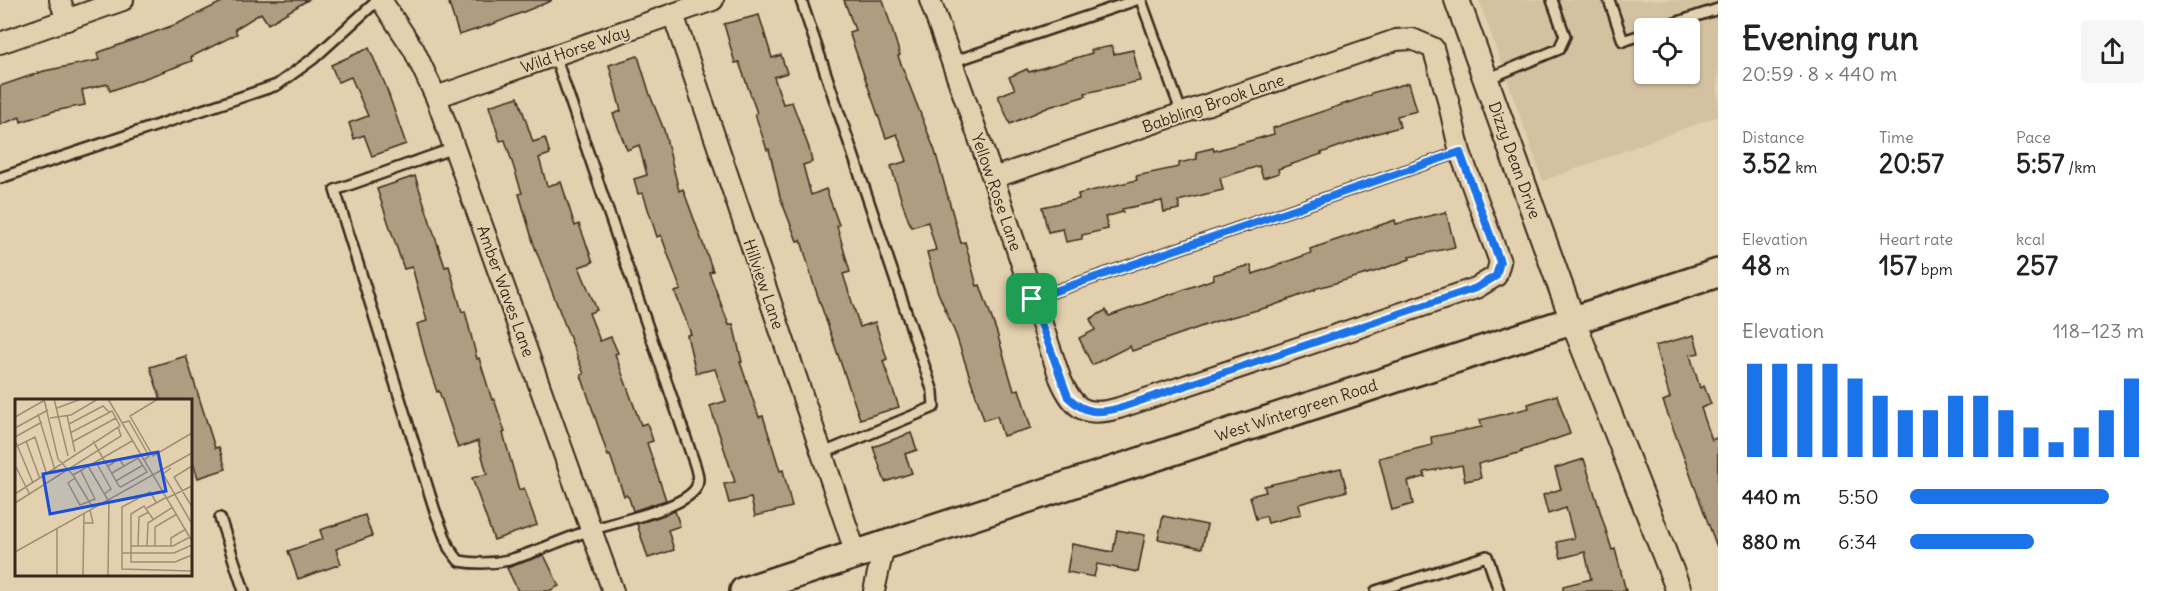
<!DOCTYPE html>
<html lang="en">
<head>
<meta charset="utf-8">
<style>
	:root { --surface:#fff; --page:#f6f6f6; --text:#222; --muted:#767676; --accent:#1a73e8 }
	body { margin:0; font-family:Delius,sans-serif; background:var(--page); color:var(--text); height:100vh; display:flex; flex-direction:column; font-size:22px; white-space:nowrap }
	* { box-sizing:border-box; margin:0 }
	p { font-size:20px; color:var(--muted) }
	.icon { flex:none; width:33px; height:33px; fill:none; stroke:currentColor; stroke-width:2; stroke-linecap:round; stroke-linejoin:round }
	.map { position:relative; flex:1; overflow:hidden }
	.panel { display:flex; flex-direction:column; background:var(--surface); width:450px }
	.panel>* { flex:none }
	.fabs { position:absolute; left:1634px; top:18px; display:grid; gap:12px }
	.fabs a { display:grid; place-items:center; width:66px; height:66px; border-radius:6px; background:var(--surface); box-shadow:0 2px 4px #0004; font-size:30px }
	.pin { position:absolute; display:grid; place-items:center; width:51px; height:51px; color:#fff; margin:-26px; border-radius:12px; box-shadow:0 3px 9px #0006 }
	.round { display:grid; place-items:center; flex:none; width:63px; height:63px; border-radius:6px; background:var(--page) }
	.overview { display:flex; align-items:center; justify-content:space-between; height:102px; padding:0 24px }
	h1 { font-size:33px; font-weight:700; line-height:45px }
	.figures { display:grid; grid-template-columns:repeat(3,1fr); gap:9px; height:102px; padding:6px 24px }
	.figures div { display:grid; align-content:center }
	.figures b { font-size:26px; font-weight:700 }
	.figures small { font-size:16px; font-weight:400 }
	.figures p { font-size:16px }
	.chart { height:168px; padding:12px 24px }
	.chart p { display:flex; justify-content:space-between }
	.chart svg { width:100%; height:108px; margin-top:6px; stroke:var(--accent); stroke-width:6 }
	ul { padding:0 24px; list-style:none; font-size:20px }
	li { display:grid; grid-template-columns:96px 72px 1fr; align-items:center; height:45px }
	li i { height:15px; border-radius:8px; background:var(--accent) }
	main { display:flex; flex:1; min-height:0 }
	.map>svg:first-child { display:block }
	.built { fill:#d3c1a0; fill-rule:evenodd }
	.building { fill:#af9d81; stroke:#3b2a1e; stroke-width:1.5 }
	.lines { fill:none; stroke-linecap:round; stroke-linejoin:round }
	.service-casing { stroke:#3b2a1e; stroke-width:14 }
	.minor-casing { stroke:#3b2a1e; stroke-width:24 }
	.tertiary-casing { stroke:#3b2a1e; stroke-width:28 }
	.secondary-casing { stroke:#3b2a1e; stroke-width:32 }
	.service { stroke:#e2d0ae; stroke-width:9 }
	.minor { stroke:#e2d0ae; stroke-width:20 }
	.tertiary { stroke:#e2d0ae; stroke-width:24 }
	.secondary { stroke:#e2d0ae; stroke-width:27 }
	.route-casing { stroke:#fff; stroke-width:12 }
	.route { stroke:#1a73e8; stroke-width:8 }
	.labels { text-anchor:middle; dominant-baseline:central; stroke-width:4.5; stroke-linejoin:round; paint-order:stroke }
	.street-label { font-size:16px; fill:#3b2a1e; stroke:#e2d0ae }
	.inset-road { fill:none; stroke:#9f8e74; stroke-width:1.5 }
	.view { fill:#1d4ed8; fill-opacity:0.15; stroke:#1d4ed8; stroke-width:3 }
	.inset-edge { fill:none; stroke:#3b2a1e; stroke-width:3 }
</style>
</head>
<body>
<main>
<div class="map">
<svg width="1718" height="591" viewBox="0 0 1718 591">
	<rect width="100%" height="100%" fill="#e2d0ae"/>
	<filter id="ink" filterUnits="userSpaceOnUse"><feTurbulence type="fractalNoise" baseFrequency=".0167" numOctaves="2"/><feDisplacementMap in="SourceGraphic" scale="12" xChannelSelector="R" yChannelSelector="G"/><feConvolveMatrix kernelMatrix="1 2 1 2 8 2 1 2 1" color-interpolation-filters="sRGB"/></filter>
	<g filter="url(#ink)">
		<path class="built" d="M1479 0H1718V116L1543 181ZM1644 28H1689V74H1644Z"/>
		<g class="building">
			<path d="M226 0H308L268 24 261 13 235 29 237 34 191 57 192 61 110 91 108 84 82 90 85 105 54 111 21 122 20 117 0 125V86L44 71 99 60 97 53 177 24Z"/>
			<path d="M448 0H551V1L493 24 459 35Z"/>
			<path d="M844 0H883L900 55 898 56 935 151 961 243 965 242 977 286 980 285 997 333 1014 391 1019 389 1031 428 1003 436 997 416 984 420 956 335 937 290 927 252 936 250 928 222 911 227 902 202 891 166 907 161 897 134 886 138 849 32 855 30Z"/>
			<path d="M759 15 772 58 781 55 787 73 774 77 783 104 792 102 809 148 812 162 803 165 811 195 826 189 839 225 837 226 850 272 843 274 860 327 875 322 887 359 883 361 899 407 860 419 813 282 801 240 797 241 780 197 769 149 767 150 755 114 757 113 739 62 735 63 724 24Z"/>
			<path d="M1112 46 1114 54 1133 50 1140 81 1085 93 1086 96 1049 107 1010 124 998 96 1015 89 1009 77 1027 69 1029 72 1092 53 1091 50Z"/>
			<path d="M369 48 385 84 406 144 372 156 364 135 354 139 349 123 368 116 351 77 338 82 331 65Z"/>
			<path d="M638 56 650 95 664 130 679 191 683 189 713 271 709 272 729 325 733 324 742 362H740L759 417 763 416 780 471 783 470 792 507 755 516 751 498 729 503 724 484 735 482 710 406 726 401 715 369 696 373 687 335 691 334 675 292 681 290 661 235 657 237 643 193 638 194 634 179 647 175 639 145 627 150 613 114 621 111 609 65Z"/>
			<path d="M1409 83 1417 111 1397 116 1400 127 1374 134 1321 153 1322 154 1278 169 1279 173 1263 178 1259 166 1220 178 1223 190 1178 201 1180 209 1164 212 1162 201 1122 209 1123 212 1105 217 1108 229 1082 235V239L1066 242 1063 229 1048 232 1042 207 1079 199 1078 194 1137 180 1136 176 1179 167V163L1197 159 1196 152 1213 148 1214 151 1274 134 1273 128 1371 95V93Z"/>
			<path d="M518 97 533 142 545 138 550 154 539 158 547 186 561 182 575 226 579 224 593 262 579 267 597 310 589 313 600 341 611 337 618 353 615 354 641 425 647 423 653 441 647 443 666 500 633 511 629 498 626 495 624 496 610 455 608 456 581 375 584 374 534 245 519 194 522 193 505 140 500 141 489 106Z"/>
			<path d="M415 176 445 267 449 266 462 312 465 311 477 359 479 358 492 400 494 399 505 432 503 433 519 490 524 488 537 525 494 540 472 478 487 474 478 441 458 448 439 391 437 392 427 362 417 324 427 321 412 267 404 269 377 189Z"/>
			<path d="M1446 212 1455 247 1409 257 1410 259 1374 272 1314 289 1315 290 1272 306 1217 321 1132 351 1130 346 1092 365 1079 338 1095 330 1090 319 1106 310 1109 316 1214 279 1213 275 1251 265 1253 274 1311 253 1310 249 1395 220 1396 224Z"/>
			<path d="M1694 335 1699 353 1690 355 1700 388 1704 386 1711 404 1701 408 1712 440 1718 437 1717 547 1663 401 1670 398 1655 346Z"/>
			<path d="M186 356 215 448 219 447 226 469 198 478 190 454V400H161L150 367Z"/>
			<path d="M1557 395 1570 434 1521 451 1522 452 1478 464 1481 478 1465 481 1462 465 1424 472 1425 477 1408 481 1413 504 1392 510 1379 458 1432 445 1431 437 1482 427 1480 420 1529 408 1528 404Z"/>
			<path d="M911 433 917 450 905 454 912 473 885 482 873 447Z"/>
			<path d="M1584 459 1612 550 1615 549 1626 591H1563V586L1591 579 1585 552 1561 558 1557 542 1574 538 1566 508 1548 514 1543 495 1561 489 1555 468Z"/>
			<path d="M1341 468 1347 491 1299 504 1301 514 1268 523 1266 516 1256 519 1250 496 1266 492 1264 486Z"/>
			<path d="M675 511 680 526 668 530 674 550 648 558 637 524Z"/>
			<path d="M365 515 372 536 336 549 341 564 298 579 288 551 323 539 320 530Z"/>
			<path d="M1163 516 1207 525 1202 548 1158 539Z"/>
			<path d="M1117 530 1145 535 1138 572 1097 564 1094 577 1067 572 1072 544 1113 552Z"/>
			<path d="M544 555 559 586 549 591H518L507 568Z"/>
		</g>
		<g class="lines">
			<defs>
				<g id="service">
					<path d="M801 0 933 392 934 407 821 454"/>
					<path d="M1141 0 1182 114"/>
					<path d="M1609 0 1623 41 1644 34"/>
					<path d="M1660 28 1718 9"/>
					<path d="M952 62 1136 0"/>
					<path d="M1487 79 1559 49 1565 36 1552 0"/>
					<path d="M454 148 335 190 435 511 449 548 459 561C476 564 492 564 509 560 537 552 563 539 591 530 614 522 683 509 696 488 700 481 697 472 695 465L555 56"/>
					<path d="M0 178 277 85 314 58 378 0"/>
					<path d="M1032 299 1460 152"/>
					<path d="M220 518 244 591"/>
					<path d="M1376 591 1487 556 1499 591"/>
				</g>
				<g id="minor">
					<path d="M60 0 67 20"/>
					<path d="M381 0 414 50 436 97 613 591"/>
					<path d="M930 0 993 178 1060 378C1073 409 1085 418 1119 408L1476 288 1496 276 1500 262 1460 152 1447 96 1433 48 1412 39 1396 40 993 178"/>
					<path d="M673 14 856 554"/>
					<path d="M0 43 123 0"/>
					<path d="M436 97 713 0"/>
					<path d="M874 591 884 546"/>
				</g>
				<path id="tertiary" d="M1457 0 1573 321 1679 591"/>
				<path id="secondary" d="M744 591 1718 273"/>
			</defs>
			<use href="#service" class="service-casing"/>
			<use href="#minor" class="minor-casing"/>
			<use href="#tertiary" class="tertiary-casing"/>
			<use href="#secondary" class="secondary-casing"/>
			<use href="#service" class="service"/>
			<use href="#minor" class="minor"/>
			<use href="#tertiary" class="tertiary"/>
			<use href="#secondary" class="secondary"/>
		</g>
	</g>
	<g class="lines" filter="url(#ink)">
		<defs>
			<path id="route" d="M1460 152 1500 262 1496 276 1476 288 1119 408C1097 414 1084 413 1068 397L1032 299Z"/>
		</defs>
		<use href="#route" class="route-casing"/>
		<use href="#route" class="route"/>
	</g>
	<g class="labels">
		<g class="street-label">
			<text transform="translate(575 49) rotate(-19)">Wild Horse Way</text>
			<text transform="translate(1213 103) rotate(-19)">Babbling Brook Lane</text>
			<text transform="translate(1515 160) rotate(70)">Dizzy Dean Drive</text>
			<text transform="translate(997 192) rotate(71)">Yellow Rose Lane</text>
			<text transform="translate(764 284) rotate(71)">Hillview Lane</text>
			<text transform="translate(506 291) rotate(70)">Amber Waves Lane</text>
			<text transform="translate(1296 410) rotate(-18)">West Wintergreen Road</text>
		</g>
	</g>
	<g transform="translate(15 399)">
		<rect width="177" height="177" fill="#e2d0ae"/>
		<path class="inset-road" d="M29 0 43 60 58 76 78 109M39 0 53 57M93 0 177 142M143 0 115 17 138 57 177 34M42 9 66 0M23 15 40 71M52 16 60 53M0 18 30 1M35 19 56 16 83 0M107 24 114 22 134 57 129 61M54 25 88 7 94 13M0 29 33 11M0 38 27 23M0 41 18 84M11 42 25 80M78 42 104 87 106 88 132 73 123 59 97 74M57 43 101 19M0 48 20 38 32 76M81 63 96 90 89 95M0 66 15 96M73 67 93 101M93 67 104 60 109 67M177 67 159 78 177 108M156 69 148 75 177 125M58 76 117 42M60 79 53 84 65 106 80 100 66 72M101 82 128 66M0 95 105 27 97 12 55 34M152 99 177 87M141 103 135 93 107 108V170L177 172M0 104 106 37 103 28M132 109 152 98M138 120 129 107 116 115V163H160L177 156M69 124H78L75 111M42 130V177M115 147H158L175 138M123 147 124 118 134 113M132 147 133 124 158 108M140 147V128L162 115M156 147V139L171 130M0 153 177 54M107 154H159L177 146M68 177 69 114M93 177 94 100"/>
		<path class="view" d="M143 53 151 92 35 115 28 75Z"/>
		<rect width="177" height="177" class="inset-edge"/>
	</g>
</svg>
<div class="fabs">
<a><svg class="icon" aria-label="locate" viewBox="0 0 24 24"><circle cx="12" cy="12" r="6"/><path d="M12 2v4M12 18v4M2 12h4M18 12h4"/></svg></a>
</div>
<div class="pin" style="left:1032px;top:299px;background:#1e9e55"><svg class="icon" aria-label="arrive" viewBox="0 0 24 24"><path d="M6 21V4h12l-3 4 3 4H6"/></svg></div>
</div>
<section class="panel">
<div class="overview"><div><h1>Evening run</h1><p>20:59 · 8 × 440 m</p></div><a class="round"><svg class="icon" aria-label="share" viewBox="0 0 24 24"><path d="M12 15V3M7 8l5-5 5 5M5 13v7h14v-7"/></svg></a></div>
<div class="figures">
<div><p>Distance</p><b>3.52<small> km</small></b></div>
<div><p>Time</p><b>20:57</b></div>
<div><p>Pace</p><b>5:57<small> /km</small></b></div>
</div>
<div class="figures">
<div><p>Elevation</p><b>48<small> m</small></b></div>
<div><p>Heart rate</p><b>157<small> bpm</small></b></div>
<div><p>kcal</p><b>257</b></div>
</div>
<div class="chart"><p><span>Elevation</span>118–123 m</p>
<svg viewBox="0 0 160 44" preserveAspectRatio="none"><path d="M5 44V6M15 44V6M25 44V6M35 44V6M45 44V12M55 44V19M65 44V25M75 44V25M85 44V19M95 44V19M105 44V25M115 44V32M125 44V38M135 44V32M145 44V25M155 44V12"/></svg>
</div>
<ul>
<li><b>440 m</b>5:50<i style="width:85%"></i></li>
<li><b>880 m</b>6:34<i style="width:53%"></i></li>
</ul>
</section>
</main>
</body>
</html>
